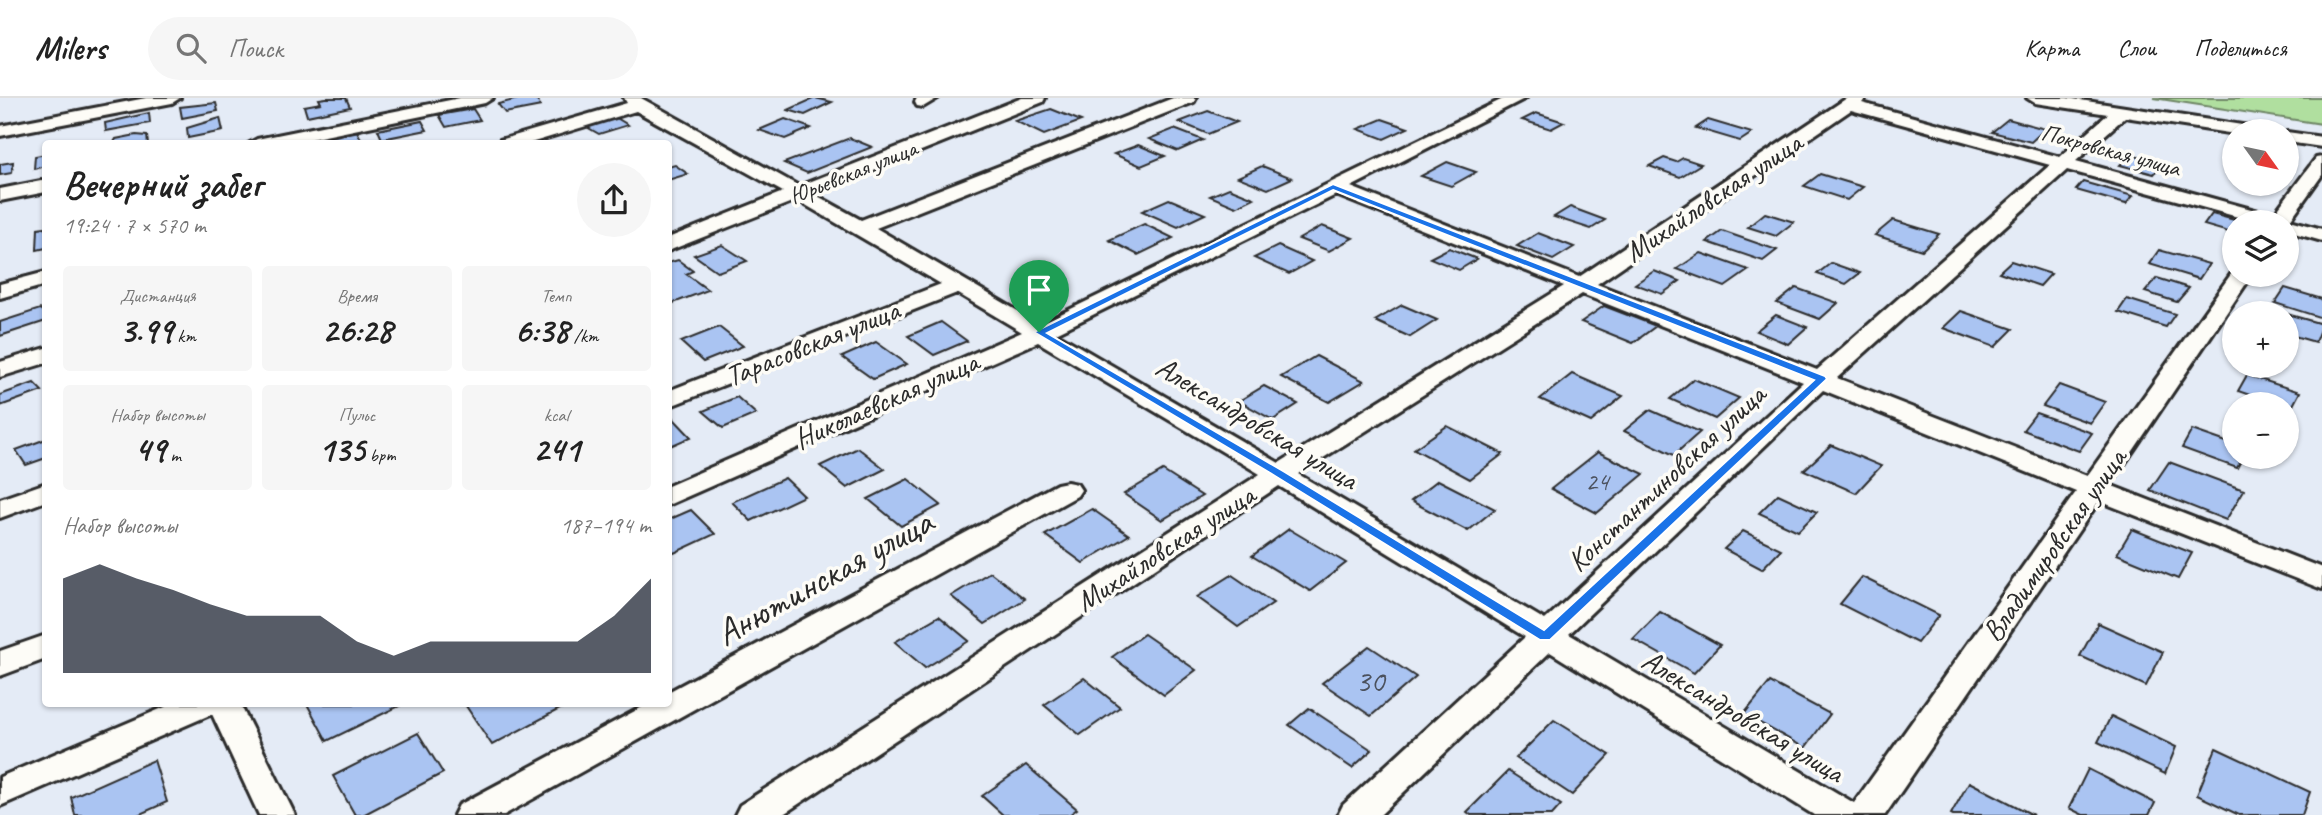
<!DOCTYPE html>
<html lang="ru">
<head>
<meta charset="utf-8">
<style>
	:root { --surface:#fff; --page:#f6f6f6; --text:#222; --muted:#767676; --line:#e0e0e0; --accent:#111827 }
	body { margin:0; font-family:Caveat,sans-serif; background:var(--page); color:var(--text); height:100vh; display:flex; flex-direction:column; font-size:26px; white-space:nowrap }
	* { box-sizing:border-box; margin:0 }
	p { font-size:23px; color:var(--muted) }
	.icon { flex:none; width:38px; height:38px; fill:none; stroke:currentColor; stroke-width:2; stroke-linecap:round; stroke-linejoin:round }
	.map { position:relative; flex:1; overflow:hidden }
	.panel { position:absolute; left:42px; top:42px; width:630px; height:567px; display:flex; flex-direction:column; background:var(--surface); border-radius:7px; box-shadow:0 2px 5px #0004 }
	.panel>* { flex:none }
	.needle { width:46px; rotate:123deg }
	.fabs { position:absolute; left:2222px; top:21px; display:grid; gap:14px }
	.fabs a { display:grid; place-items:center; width:77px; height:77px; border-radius:50%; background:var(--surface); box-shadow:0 2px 5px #0004; font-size:35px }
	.pin { position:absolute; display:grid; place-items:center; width:60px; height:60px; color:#fff; margin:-72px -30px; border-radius:50% 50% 50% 0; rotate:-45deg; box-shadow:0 0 7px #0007 }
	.pin .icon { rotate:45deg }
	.round { display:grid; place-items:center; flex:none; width:74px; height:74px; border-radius:37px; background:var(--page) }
	.overview { display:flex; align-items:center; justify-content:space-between; height:119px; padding:0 21px }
	h1 { font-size:38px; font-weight:600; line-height:52px }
	.stats { display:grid; grid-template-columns:repeat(3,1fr); gap:10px; height:119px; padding:7px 21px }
	.stats div { display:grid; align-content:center; border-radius:7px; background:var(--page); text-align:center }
	.stats b { font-size:35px; font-weight:600 }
	.stats small { font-size:19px; font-weight:400 }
	.stats p { font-size:19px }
	.chart { height:196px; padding:14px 21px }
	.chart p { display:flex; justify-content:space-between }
	.chart svg { width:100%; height:126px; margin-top:7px; fill:var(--accent); opacity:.7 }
	header { display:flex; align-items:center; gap:42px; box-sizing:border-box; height:98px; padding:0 35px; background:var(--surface); border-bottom:2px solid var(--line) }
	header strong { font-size:33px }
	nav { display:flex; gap:38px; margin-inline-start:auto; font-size:24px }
	.search { width:490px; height:63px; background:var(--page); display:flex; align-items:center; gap:18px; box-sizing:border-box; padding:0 24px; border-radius:38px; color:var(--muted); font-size:26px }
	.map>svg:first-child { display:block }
	.green { fill:#b0df9f; stroke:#6e8565; stroke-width:2 }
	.building { fill:#aac4f2; stroke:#2b2b2b; stroke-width:2 }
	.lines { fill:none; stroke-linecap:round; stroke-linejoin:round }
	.street-casing { stroke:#2b2b2b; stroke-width:6 }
	.street { fill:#fdfcf7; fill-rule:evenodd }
	.route { fill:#1a73e8; stroke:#fff; stroke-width:2; fill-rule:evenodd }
	.labels { text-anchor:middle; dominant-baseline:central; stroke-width:7; stroke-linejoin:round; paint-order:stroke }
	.far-street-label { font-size:24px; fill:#2b2b2b; stroke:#fdfcf7 }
	.number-label { font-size:26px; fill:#4b515d }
	.street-label { font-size:30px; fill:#2b2b2b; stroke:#fdfcf7 }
	.near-number-label { font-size:32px; fill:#4b515d }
	.near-street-label { font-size:37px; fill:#2b2b2b; stroke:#fdfcf7 }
</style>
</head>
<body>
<header>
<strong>Milers</strong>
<div class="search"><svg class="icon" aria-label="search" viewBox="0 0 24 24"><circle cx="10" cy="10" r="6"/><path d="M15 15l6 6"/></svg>Поиск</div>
<nav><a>Карта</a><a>Слои</a><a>Поделиться</a></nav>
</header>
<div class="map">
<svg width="2322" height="717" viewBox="0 0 2322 717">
	<rect width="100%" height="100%" fill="#e4ebf6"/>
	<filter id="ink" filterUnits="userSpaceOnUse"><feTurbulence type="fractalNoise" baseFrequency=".0143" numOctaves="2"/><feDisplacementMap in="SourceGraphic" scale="14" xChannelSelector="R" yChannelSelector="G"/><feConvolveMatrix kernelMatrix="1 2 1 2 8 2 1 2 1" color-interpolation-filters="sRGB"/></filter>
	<g filter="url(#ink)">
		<path class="green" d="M2154 0H2322V26Z"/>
		<g class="building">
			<path d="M346 0 350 9 307 18 304 8 321 5 319 1 326 0Z"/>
			<path d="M522 0H535L541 8 505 15 498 6Z"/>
			<path d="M815 0 832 4 805 17 788 12Z"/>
			<path d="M216 5 218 13 182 20 180 9Z"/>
			<path d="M473 11 480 22 446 29 439 17Z"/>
			<path d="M1051 11 1081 23 1044 37 1015 23Z"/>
			<path d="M1208 13 1237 24 1208 36 1179 24Z"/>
			<path d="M149 15 150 25 106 33 105 25Z"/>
			<path d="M1536 15 1564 24 1551 31 1522 22Z"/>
			<path d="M615 19 628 27 599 36 585 28Z"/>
			<path d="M220 20 223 33 188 40 187 30Z"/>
			<path d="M785 21 811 30 785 41 759 32Z"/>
			<path d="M1382 21 1408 30 1384 41 1358 31Z"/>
			<path d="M2008 21 2045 31 2031 44 1992 34Z"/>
			<path d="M1708 22 1752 35 1740 43 1696 30Z"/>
			<path d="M422 23 427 32 382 41 378 32Z"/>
			<path d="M1174 31 1203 42 1178 53 1149 41Z"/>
			<path d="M357 33 363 45 315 46 313 42Z"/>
			<path d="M136 37 147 38 148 46H113L116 41Z"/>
			<path d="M850 40 872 49 807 75 784 65Z"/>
			<path d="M1138 47 1165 58 1141 68 1114 56Z"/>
			<path d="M46 56V68L34 71 35 58Z"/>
			<path d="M2130 57 2163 65 2154 76 2120 67Z"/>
			<path d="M1664 60 1676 64 1683 60 1701 66 1680 79 1649 68Z"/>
			<path d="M13 64 12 75 0 77V66Z"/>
			<path d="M1447 64 1476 74 1451 88 1421 78Z"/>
			<path d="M675 67 688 76 668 82V69Z"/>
			<path d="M1262 68 1292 80 1268 91 1238 79Z"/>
			<path d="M1820 76 1863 89 1847 102 1804 88Z"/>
			<path d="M2083 84 2133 98 2126 106 2076 92Z"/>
			<path d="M1229 90 1254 100 1236 109 1210 98Z"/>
			<path d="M1169 101 1205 116 1178 129 1142 113Z"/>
			<path d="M1570 109 1605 122 1591 131 1554 119Z"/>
			<path d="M1765 115 1794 124 1776 138 1748 129Z"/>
			<path d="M2212 116 2242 124H2235V136L2204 127Z"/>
			<path d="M1893 122 1939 136 1922 152 1875 137Z"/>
			<path d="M1144 126 1173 140 1138 157 1109 142Z"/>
			<path d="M1322 128 1353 140 1329 153 1299 141Z"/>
			<path d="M46 129V150L37 152 38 130Z"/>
			<path d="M1722 133 1777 152 1763 163 1707 144Z"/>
			<path d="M1538 135 1574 149 1553 162 1517 148Z"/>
			<path d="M722 147 747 163 718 174 694 157Z"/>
			<path d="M1278 148 1312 163 1289 176 1254 160Z"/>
			<path d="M1449 150 1477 161 1459 172 1430 160Z"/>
			<path d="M2159 152 2209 166 2199 181 2149 166Z"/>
			<path d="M1701 155 1749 172 1725 189 1677 171Z"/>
			<path d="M678 162 693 173 686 176 708 192 668 207V165Z"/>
			<path d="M2011 163 2051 176 2040 188 1999 174Z"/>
			<path d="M1831 165 1860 175 1846 186 1817 176Z"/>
			<path d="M1654 173 1680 183 1662 196 1635 186Z"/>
			<path d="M2157 180 2189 190 2177 204 2145 194Z"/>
			<path d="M1796 190 1838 205 1820 221 1777 205Z"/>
			<path d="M2285 190 2322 201V220L2275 205Z"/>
			<path d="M2127 201 2175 216 2166 229 2118 214Z"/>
			<path d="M1402 207 1437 222 1410 239 1375 223Z"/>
			<path d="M1604 208 1656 228 1633 245 1581 224Z"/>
			<path d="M40 211 46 216V223L0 238V224Z"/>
			<path d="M1961 213 2013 231 1995 249 1943 230Z"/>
			<path d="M2287 216 2322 226 2315 244 2287 236Z"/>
			<path d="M1776 217 1807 229 1788 246 1756 233Z"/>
			<path d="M941 224 967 243 934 257 908 238Z"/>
			<path d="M719 229 743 248 703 264 681 244Z"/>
			<path d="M876 244 907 266 873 281 842 259Z"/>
			<path d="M1316 258 1364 283 1329 304 1281 279Z"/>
			<path d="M1572 276 1623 298 1591 324 1540 301Z"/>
			<path d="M2247 277 2300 294 2291 311 2287 310V306H2276L2238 293Z"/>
			<path d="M1694 281 1739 300 1715 321 1670 301Z"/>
			<path d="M34 285 42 293 0 308V297Z"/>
			<path d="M2059 287 2105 304 2090 325 2043 308Z"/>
			<path d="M1264 288 1298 306 1273 322 1239 303Z"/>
			<path d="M737 299 756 316 723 330 703 313Z"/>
			<path d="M1650 312 1700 334 1674 357 1624 333Z"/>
			<path d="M2036 315 2092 335 2079 353 2023 332Z"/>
			<path d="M672 319 691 339 668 349V320Z"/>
			<path d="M1447 328 1503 356 1470 381 1414 351Z"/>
			<path d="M2192 332 2235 347V359H2243L2237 370 2182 350Z"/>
			<path d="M46 341V360L26 367 16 352Z"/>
			<path d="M1831 347 1881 368 1856 395 1804 372Z"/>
			<path d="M858 350 885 371 847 390 820 368Z"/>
			<path d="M1598 354 1644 376 1597 415 1551 391Z"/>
			<path d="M2169 364 2244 392 2226 422 2150 392Z"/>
			<path d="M1163 373 1202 398 1162 422 1124 396Z"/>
			<path d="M785 380 804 398 751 423 732 404Z"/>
			<path d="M908 381 941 407 901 428 868 401Z"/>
			<path d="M1438 382 1495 411 1468 433 1411 403Z"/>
			<path d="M1778 396 1817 414 1798 433 1759 415Z"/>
			<path d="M1092 411 1129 437 1083 465 1045 437Z"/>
			<path d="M691 412 715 436 674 455 668 449V422Z"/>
			<path d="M1289 431 1346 465 1310 493 1252 458Z"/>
			<path d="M2132 431 2192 455 2178 481 2117 456Z"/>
			<path d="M1743 433 1781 451 1762 471 1724 451Z"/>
			<path d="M990 474 1025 501 985 526 951 498Z"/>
			<path d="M1232 477 1273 505 1238 529 1197 499Z"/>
			<path d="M1862 479 1939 517 1917 545 1840 506Z"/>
			<path d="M1660 514 1720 547 1694 575 1633 541Z"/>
			<path d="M939 518 969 543 925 570 895 544Z"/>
			<path d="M2098 525 2163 554 2146 588 2080 558Z"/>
			<path d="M1144 536 1196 572 1164 597 1112 559Z"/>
			<path d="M1369 548 1416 579 1371 618 1322 585Z"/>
			<path d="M1084 580 1120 609 1080 637 1044 607Z"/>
			<path d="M1770 584 1830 616 1805 650 1744 616Z"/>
			<path d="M307 606H403L327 643Z"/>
			<path d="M471 606H569L492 647 466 608Z"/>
			<path d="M1309 610 1372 652 1352 670 1289 627Z"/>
			<path d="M2111 618 2176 649 2165 676 2098 644Z"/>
			<path d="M1554 622 1610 657 1572 697 1516 660Z"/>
			<path d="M418 635 443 675 363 717H355L333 678Z"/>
			<path d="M2216 650 2310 694 2302 717H2239L2197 697Z"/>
			<path d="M154 662 167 704 138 717H75L71 699Z"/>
			<path d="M1026 667 1077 711 1069 717H1003L982 698Z"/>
			<path d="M2088 671 2155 705 2149 717H2083L2069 710Z"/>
			<path d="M1508 673 1561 707 1552 717H1471L1467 714Z"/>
			<path d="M1969 684 2033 717H1953L1951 716Z"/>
		</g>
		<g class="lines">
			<defs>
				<g id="street">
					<path d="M146 0H180L172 5 0 38V28Z"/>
					<path d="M460 0H493L485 5 286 46H248L257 41Z"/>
					<path d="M624 0H641L799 88 1022 0H1045L1043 4 814 96 861 122 1173 0H1196L1194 4 876 130 1040 226 1505 0H1526L1351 89 1579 179 1847 0H1866L1862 5 2060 59 2108 16 2035 5 2027 0H2067L2255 29 2258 33H2235V36L2125 19 2076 63 2273 117 2316 60 2322 59V77L2290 122 2322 131V143L2287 133V124H2256L2067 72 1837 280 2087 378 2234 172 2235 177H2252L2110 387 2322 470V491L2099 403 1885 717H1814L1550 554 1380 717H1338L1343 707 1525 539 1279 388 782 717H735L740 707 1260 376 1038 244 668 407V388L1022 234 957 195 668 309V293L941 186 797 102 668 153V140L783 94 636 13 527 46H497L500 42 627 5ZM1851 12 2050 67 1817 272 1597 186ZM1336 97 1564 188 1279 365 1056 235ZM1582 196 1803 284 1545 522 1298 376ZM1823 292 2076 394 1854 705 1569 536Z"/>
					<path d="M917 0H938L923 9 917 8 915 4Z"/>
					<path d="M2287 34 2322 39V49L2287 44Z"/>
					<path d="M46 82V94L0 103V91Z"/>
					<path d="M46 174V187L0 200V186Z"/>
					<path d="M46 250V265L0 279V264Z"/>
					<path d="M1067 384 1077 386 1081 392 1077 398 504 717H454L459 707 648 606H668V594L1057 386Z"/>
					<path d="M46 385V403L0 420V401Z"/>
					<path d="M46 537V561L0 578V553Z"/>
					<path d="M172 606H240L295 717H259L212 616 0 708V679Z"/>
				</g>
			</defs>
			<use href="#street" class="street-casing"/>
			<use href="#street" class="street"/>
		</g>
	</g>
	<path class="route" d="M1333 86 1825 278 1827 281 1550 542H1540L1275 378 1034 234ZM1333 92 1814 282 1544 532 1283 373 1047 235Z"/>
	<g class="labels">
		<g class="far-street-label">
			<text transform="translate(2111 52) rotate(15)">Покровская улица</text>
			<text transform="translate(853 74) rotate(-22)">Юрьевская улица</text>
		</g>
		<g class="number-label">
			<text x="1597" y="383">24</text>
		</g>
		<g class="street-label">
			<text transform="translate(1713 99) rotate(-34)">Михайловская улица</text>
			<text transform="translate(812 245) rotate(-22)">Тарасовская улица</text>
			<text transform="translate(886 302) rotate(-24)">Николаевская улица</text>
			<text transform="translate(1257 325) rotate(31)">Александровская улица</text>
			<text transform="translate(1666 380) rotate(-43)">Константиновская улица</text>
			<text transform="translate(2054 447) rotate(-55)">Владимировская улица</text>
			<text transform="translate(1165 450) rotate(-33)">Михайловская улица</text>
			<text transform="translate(1743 618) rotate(31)">Александровская улица</text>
		</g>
		<g class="near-number-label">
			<text x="1370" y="582">30</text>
		</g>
		<g class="near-street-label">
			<text transform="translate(824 479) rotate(-29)">Анютинская улица</text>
		</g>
	</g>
</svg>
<div class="fabs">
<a><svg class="needle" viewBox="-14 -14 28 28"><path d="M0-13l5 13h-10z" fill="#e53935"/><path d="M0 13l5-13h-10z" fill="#767676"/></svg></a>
<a><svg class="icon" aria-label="layers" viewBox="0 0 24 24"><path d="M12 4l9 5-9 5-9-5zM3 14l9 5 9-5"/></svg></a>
<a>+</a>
<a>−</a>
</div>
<div class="pin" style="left:1039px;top:234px;background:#1e9e55"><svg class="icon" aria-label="arrive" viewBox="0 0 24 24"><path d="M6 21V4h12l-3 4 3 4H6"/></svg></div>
<section class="panel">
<div class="overview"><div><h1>Вечерний забег</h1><p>19:24 · 7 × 570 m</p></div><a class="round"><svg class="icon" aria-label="share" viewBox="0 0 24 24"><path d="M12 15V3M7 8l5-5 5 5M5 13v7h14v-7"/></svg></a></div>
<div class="stats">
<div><p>Дистанция</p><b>3.99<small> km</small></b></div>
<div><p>Время</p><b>26:28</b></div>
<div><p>Темп</p><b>6:38<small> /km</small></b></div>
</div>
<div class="stats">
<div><p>Набор высоты</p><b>49<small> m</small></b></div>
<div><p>Пульс</p><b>135<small> bpm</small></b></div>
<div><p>kcal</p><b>241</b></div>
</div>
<div class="chart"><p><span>Набор высоты</span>187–194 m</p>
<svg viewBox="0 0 160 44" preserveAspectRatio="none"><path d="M0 44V11L10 6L20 11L30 15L40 20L50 24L60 24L70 24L80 33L90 38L100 33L110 33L120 33L130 33L140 33L150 24L160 11V44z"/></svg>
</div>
</section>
</div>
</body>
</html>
